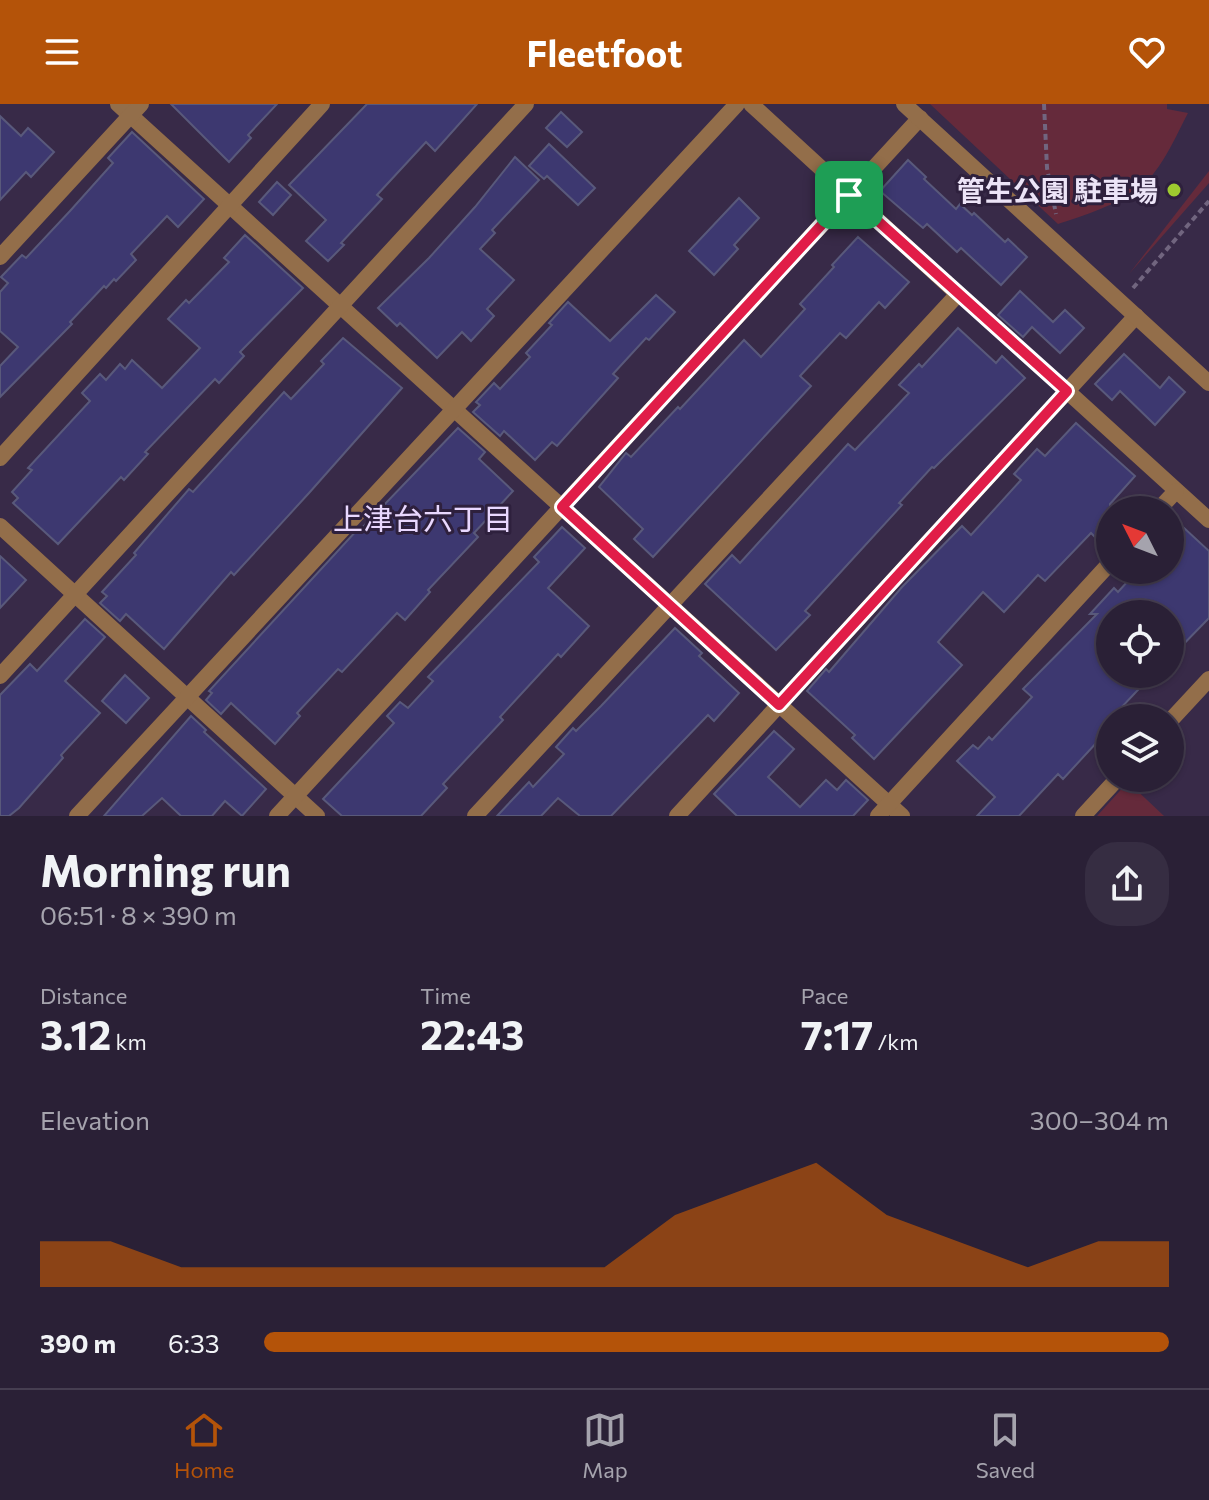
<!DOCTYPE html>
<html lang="en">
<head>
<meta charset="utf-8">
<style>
	:root { --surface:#2a2036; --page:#362d42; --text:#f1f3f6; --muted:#a5a3ad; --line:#463e51; --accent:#b45309 }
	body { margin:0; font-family:Commissioner,"Noto Sans JP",sans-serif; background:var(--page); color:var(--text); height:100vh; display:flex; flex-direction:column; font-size:30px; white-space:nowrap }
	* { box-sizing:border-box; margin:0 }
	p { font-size:26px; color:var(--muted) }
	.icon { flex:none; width:44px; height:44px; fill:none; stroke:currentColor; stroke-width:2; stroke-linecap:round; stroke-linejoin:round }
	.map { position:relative; height:712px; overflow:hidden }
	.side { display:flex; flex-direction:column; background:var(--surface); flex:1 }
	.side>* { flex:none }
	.needle { width:52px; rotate:312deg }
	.controls { position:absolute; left:1096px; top:392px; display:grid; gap:16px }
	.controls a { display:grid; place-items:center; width:88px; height:88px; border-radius:50%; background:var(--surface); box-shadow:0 2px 6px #0004,0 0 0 2px var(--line); font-size:40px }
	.pin { position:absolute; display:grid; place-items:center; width:68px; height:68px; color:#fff; margin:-34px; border-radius:16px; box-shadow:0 4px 12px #0006 }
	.round { display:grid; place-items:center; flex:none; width:84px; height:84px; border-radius:32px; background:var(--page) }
	.overview { display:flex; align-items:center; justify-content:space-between; height:136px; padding:0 40px }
	h1 { font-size:44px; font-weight:700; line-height:60px }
	.metrics { display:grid; grid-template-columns:repeat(3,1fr); gap:12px; height:136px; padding:8px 40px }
	.metrics div { display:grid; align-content:center }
	.metrics b { font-size:40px; font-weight:700 }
	.metrics small { font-size:22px; font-weight:400 }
	.metrics p { font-size:22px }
	.chart { height:224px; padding:16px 40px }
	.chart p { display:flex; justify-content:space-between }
	.chart svg { width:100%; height:144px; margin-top:8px; fill:var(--accent); opacity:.7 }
	ul { padding:0 40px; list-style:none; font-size:26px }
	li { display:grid; grid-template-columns:128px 96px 1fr; align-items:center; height:60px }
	li i { height:20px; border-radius:10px; background:var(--accent) }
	header { display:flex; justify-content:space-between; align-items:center; height:104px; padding:0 40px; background:var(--accent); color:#fff; font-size:36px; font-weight:700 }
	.menu { display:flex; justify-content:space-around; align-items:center; height:112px; border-top:2px solid var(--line); background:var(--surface); font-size:22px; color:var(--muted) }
	.menu a { display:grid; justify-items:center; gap:4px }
	.menu .on { color:var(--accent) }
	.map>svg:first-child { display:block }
	.green { fill:#652a3b }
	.building { fill:#3d3870; stroke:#59597b; stroke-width:2 }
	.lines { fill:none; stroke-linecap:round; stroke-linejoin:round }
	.path { stroke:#71657f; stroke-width:4; stroke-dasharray:6 4; stroke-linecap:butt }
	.minor { stroke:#936e4a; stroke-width:16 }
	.tertiary { stroke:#936e4a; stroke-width:16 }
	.route-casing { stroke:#fff; stroke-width:16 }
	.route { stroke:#e11d48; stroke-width:10 }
	.poi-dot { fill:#9eca2f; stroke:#2e203d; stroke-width:3 }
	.labels { text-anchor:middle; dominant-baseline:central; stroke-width:6; stroke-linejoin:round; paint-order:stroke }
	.poi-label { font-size:28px; font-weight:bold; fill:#ece4f7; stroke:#2e203d; text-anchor:end }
	.neighbourhood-label { font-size:30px; fill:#e9d8ff; stroke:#2e203d }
</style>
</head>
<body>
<header><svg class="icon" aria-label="menu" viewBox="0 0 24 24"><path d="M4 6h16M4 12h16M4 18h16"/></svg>Fleetfoot<svg class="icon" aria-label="heart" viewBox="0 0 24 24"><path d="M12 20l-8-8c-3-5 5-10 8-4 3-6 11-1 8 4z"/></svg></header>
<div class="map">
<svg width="1209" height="712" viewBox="0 0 1209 712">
	<rect width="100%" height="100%" fill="#382a48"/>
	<g class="green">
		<path d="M930 0H1167V5L1188 9C1175 34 1162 65 1140 84 1121 99 1081 113 1058 120Z"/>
		<path d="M1209 67V79L1129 170Z"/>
		<path d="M1128 678 1164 712H1097Z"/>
	</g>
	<g class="building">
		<path d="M171 0H277L248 31 251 34 229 58Z"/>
		<path d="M367 0H477L435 47 426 38 377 91 382 95 341 139 344 141 328 157 306 137 326 116 289 81Z"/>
		<path d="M561 8 582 28 567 43 546 24Z"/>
		<path d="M0 12 21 32 28 24 54 48 31 73 26 68 0 96Z"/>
		<path d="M132 28 204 95 178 123 167 112 131 150 136 156 116 177 114 175 106 184 104 182 70 218 72 220 0 293V262L18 243 0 227V188L8 179 1 173 22 151 26 154 70 107 113 59 108 54Z"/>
		<path d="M549 40 595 84 578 101 547 72 544 75 529 62Z"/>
		<path d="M515 53 539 76 492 126 495 129 480 145 514 176 487 205 494 212 471 237 462 228 437 254 400 219 397 222 378 204 429 154 475 103Z"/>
		<path d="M908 56 926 73 924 75 956 105 960 100 972 111 974 109 1005 138 1008 135 1027 153 1001 181 961 144 957 148 927 120 923 124 880 87Z"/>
		<path d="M277 78 291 91 273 111 259 98Z"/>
		<path d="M739 94 759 114 734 141 738 145 714 171 689 147Z"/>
		<path d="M245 131 303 184 240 248 244 252 219 279 215 275 145 348 148 350 124 376 121 373 58 440 13 399 18 394 12 388 32 366 28 364 90 297 82 289 100 270 106 276 120 260 125 265 132 256 162 284 200 244 168 215 186 196 189 199 229 158 224 154Z"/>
		<path d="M858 133 909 178 885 204 879 198 846 234 840 229 800 272 811 282 653 453 634 435 643 425 599 383 626 349 631 353 678 303 680 305 744 236 761 253 805 205 800 200 834 163 832 161Z"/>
		<path d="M1020 187 1053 218 1065 206 1084 224 1060 249 1032 223 1023 233 998 211Z"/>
		<path d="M656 191 675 208 649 236 646 234 613 270 618 274 557 342 552 338 535 356 504 327 500 332 473 308 480 301 476 298 494 279 500 285 530 253 526 249 552 221 549 219 568 198 610 237Z"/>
		<path d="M958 224 996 259 1002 252 1025 274 934 364 932 363 899 399 902 401 805 507 810 511 776 546 705 480 732 451 740 459 848 340 855 346 909 289 899 281 919 260 922 263Z"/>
		<path d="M343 234 402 284 309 389 234 471 231 468 164 545 126 510 120 517 100 499 107 492 102 488 136 451 134 449 189 385 193 388 284 288 291 295 324 260 321 257Z"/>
		<path d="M1124 250 1160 284 1169 273 1185 288 1155 321 1120 287 1112 296 1095 280Z"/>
		<path d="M1076 319 1135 372 1110 400V419L1096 434 1091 429 1045 477 1038 471 1004 508 983 488 938 538 962 561 874 655 852 634 855 631 807 587 826 565 829 568 902 483 962 422 971 431 1021 376 1014 370 1037 345 1045 352Z"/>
		<path d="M458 324 485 348 479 355 513 387 474 429 478 433 428 486 430 488 405 516 397 509 342 568 338 565 297 609 300 612 275 640 231 599 221 610 206 596 212 589 209 587 358 425 359 427Z"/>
		<path d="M1170 411 1209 447V514L1170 554V510H1162L1146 496 1137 506 1141 510H1110V570H1153L1118 607 1122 611 1119 614H1110V624L1063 675 1058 670 1019 712H977L995 693 957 657 973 641 978 645 989 633 992 636 1032 593 1023 585 1097 510H1090L1114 484 1118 488 1138 466H1170Z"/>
		<path d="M562 423 585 444 548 484 589 522 561 553 558 550 500 613 503 616 443 680 447 684 421 712H342L323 695 394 619 387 612 400 598 408 604 433 577 428 573 539 458 534 453Z"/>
		<path d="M0 452 26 476 0 504Z"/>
		<path d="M85 515 105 533 65 577 100 609 61 651 63 654 19 704 9 712H0V591L30 560 37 567Z"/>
		<path d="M675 524 702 549 699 552 739 589 714 617 708 611 611 712H580L558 694 541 712H497L529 678 533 683 564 650 556 643 573 624 576 627 601 602Z"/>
		<path d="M125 571 149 594 126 619 102 597Z"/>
		<path d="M191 612 206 626 204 628 266 685 242 712 225 697 212 712H181L162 694 142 712H104Z"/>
		<path d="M774 627 794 645 768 673 800 703 826 676 837 686 846 676 868 696 853 712H737L714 690Z"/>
	</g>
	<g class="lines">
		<g class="path">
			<path d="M1044 0 1047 64 1056 110"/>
			<path d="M1133 184 1209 97"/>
			<path d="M972 203 1052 274"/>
		</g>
		<g class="minor">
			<path d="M118 0 902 712"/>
			<path d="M0 153 141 0"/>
			<path d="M1067 287 1209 416"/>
			<path d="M0 354 322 0"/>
			<path d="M1158 406 1176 387"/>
			<path d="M0 422 317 712"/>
			<path d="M0 572 526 0"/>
			<path d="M1170 617 1209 575"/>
			<path d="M77 712 737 0"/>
			<path d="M277 712 920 14"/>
			<path d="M475 712 958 190 751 0"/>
			<path d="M677 712 1136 212"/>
			<path d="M878 712 1110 459"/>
			<path d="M1083 712 1118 674"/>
		</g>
		<path class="tertiary" d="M904 0 1209 279"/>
	</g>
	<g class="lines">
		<defs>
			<path id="route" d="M849 91 1067 287 779 601 562 403Z"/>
		</defs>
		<use href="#route" class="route-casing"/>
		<use href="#route" class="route"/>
	</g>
	<circle class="poi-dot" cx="1174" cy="86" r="8"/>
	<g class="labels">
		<g class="poi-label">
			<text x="1158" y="86">管生公園 駐車場</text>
		</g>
		<g class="neighbourhood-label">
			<text x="423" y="413">上津台六丁目</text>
		</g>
	</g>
</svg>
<div class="controls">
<a><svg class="needle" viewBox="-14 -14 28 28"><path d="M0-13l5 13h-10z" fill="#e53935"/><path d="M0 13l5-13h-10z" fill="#a5a3ad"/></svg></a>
<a><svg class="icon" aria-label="locate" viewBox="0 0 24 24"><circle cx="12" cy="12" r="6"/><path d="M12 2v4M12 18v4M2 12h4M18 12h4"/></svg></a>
<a><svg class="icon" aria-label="layers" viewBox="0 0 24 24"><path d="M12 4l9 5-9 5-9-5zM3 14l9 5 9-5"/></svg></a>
</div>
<div class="pin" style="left:849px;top:91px;background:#1e9e55"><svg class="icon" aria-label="arrive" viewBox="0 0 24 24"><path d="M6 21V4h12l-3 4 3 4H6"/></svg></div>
</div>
<section class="side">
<div class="overview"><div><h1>Morning run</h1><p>06:51 · 8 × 390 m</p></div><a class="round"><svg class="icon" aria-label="share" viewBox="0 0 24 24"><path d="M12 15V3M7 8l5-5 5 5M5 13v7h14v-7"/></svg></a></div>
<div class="metrics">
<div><p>Distance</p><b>3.12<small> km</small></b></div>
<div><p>Time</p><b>22:43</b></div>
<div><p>Pace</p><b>7:17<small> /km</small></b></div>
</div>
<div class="chart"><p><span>Elevation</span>300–304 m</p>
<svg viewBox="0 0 160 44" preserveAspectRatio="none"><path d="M0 44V30L10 30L20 38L30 38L40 38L50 38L60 38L70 38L80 38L90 22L100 14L110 6L120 22L130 30L140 38L150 30L160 30V44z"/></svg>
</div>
<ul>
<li><b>390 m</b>6:33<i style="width:100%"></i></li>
</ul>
</section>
<nav class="menu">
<a class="on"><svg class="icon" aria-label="home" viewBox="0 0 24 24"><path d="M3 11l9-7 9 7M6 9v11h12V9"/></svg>Home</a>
<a><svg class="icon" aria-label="map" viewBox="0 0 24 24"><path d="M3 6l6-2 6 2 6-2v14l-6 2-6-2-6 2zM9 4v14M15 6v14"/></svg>Map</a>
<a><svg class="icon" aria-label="saved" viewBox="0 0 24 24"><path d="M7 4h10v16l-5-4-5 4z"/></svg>Saved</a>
</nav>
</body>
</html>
